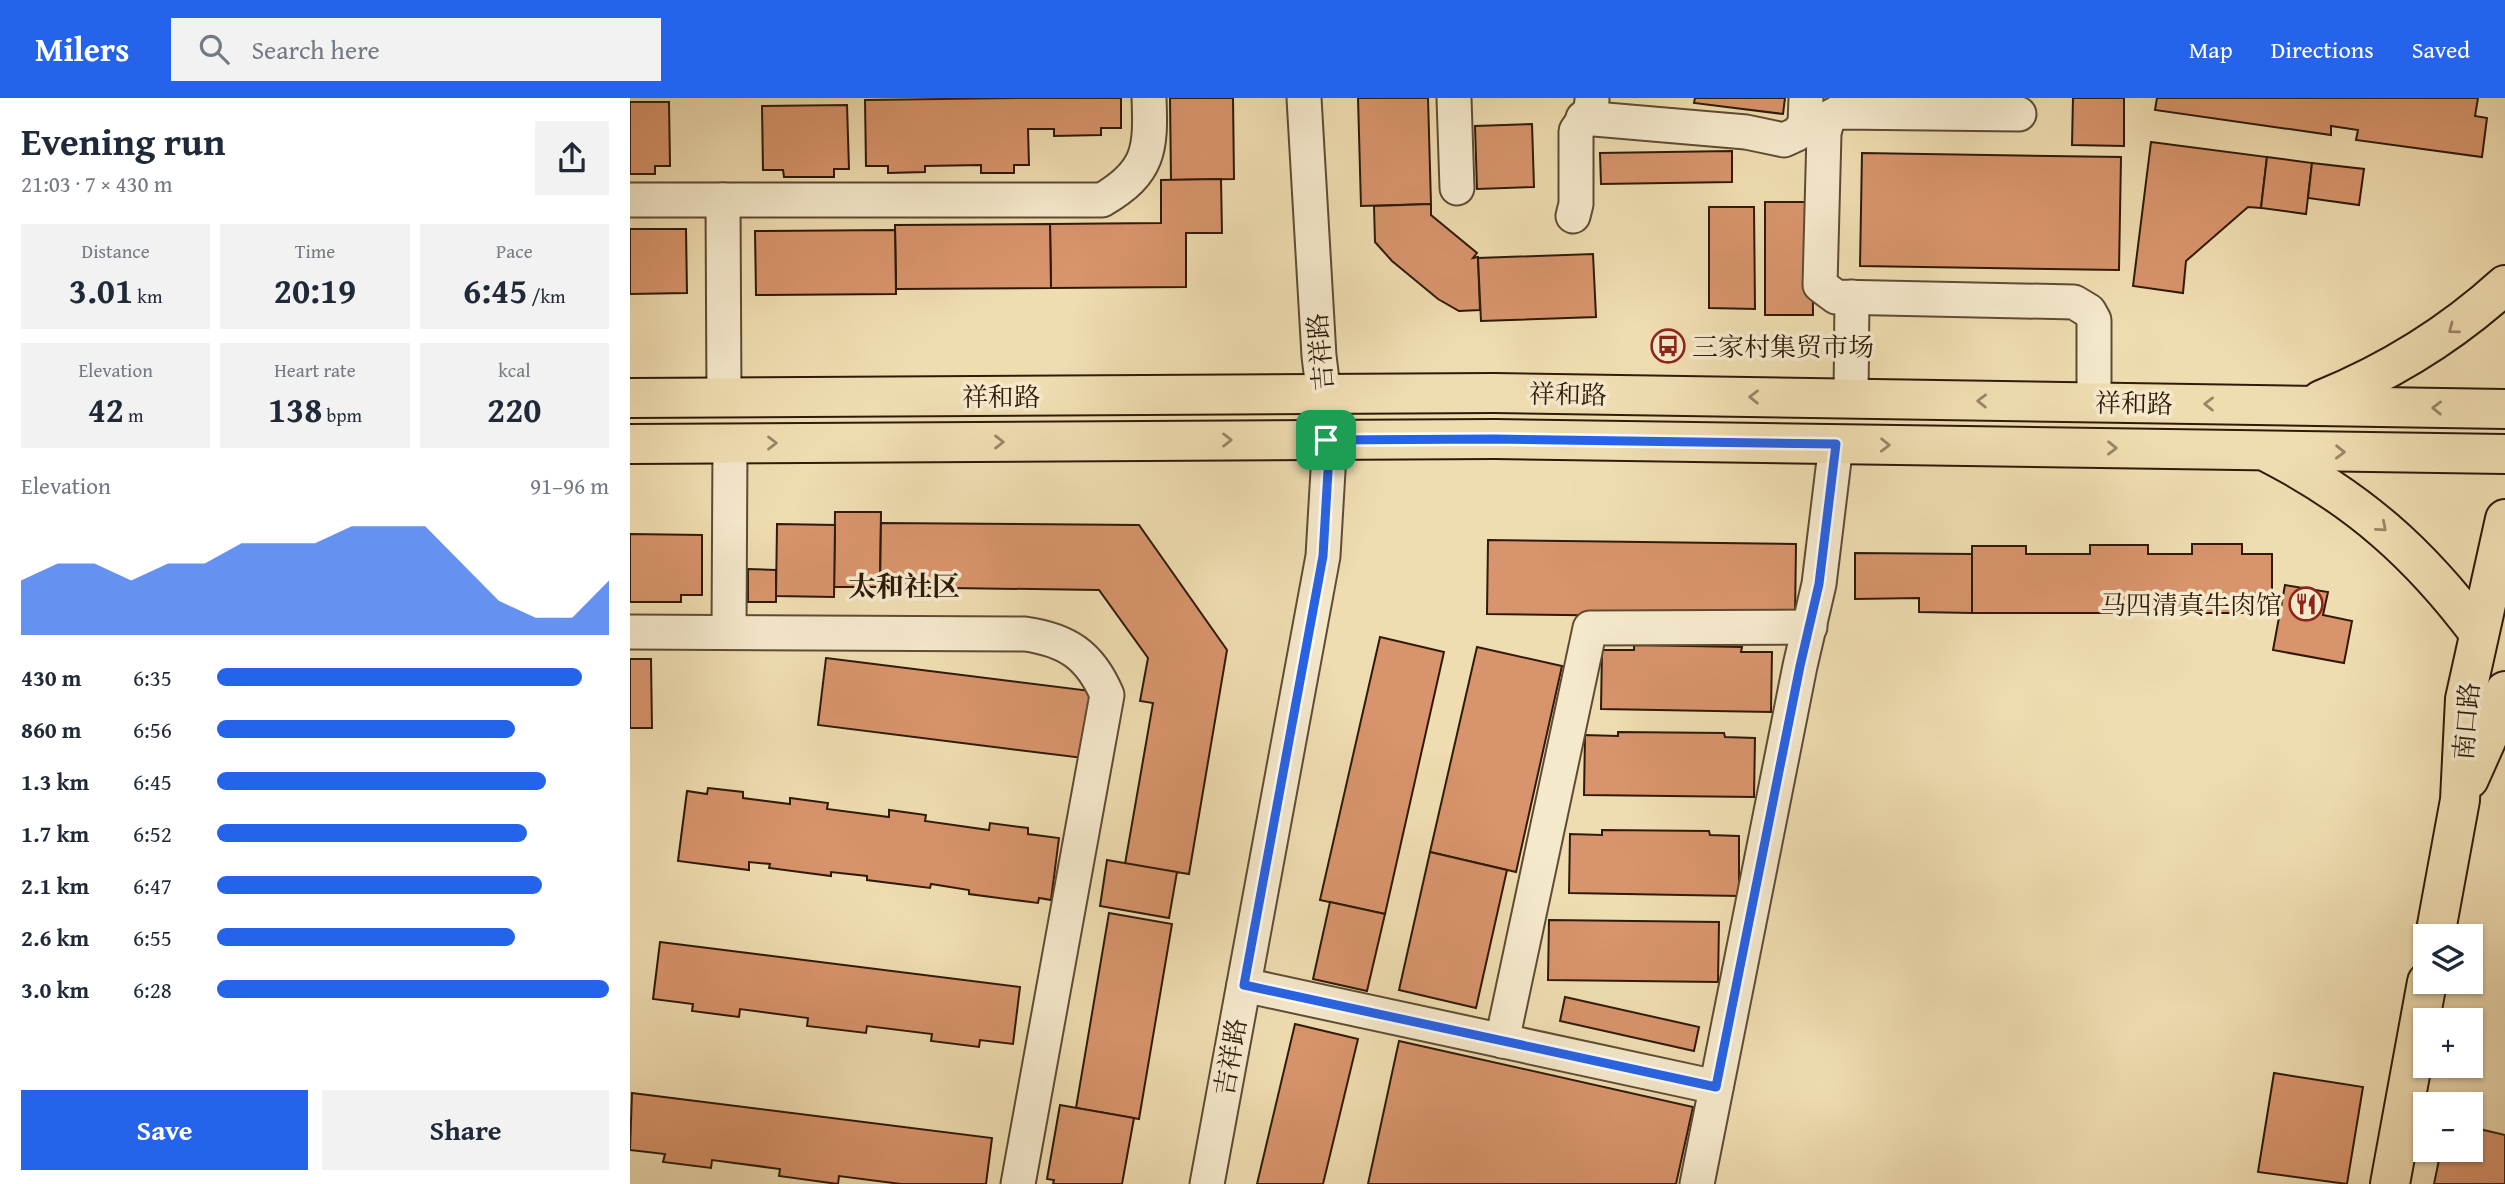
<!DOCTYPE html>
<html lang="en">
<head>
<meta charset="utf-8">
<style>
	:root { --surface:#fff; --page:#f2f2f3; --text:#1f2937; --muted:#747a83; --accent:#2563eb }
	body { margin:0; font-family:"Gentium Book Plus","Noto Serif SC",serif; background:var(--page); color:var(--text); height:100vh; display:flex; flex-direction:column; font-size:26px; white-space:nowrap }
	* { box-sizing:border-box; margin:0 }
	p { font-size:23px; color:var(--muted) }
	.icon { flex:none; width:38px; height:38px; fill:none; stroke:currentColor; stroke-width:2; stroke-linecap:round; stroke-linejoin:round }
	.map { position:relative; flex:1; overflow:hidden }
	.sheet { display:flex; flex-direction:column; background:var(--surface); width:630px }
	.sheet>* { flex:none }
	.buttons { position:absolute; left:1783px; top:826px; display:grid; gap:14px }
	.buttons a { display:grid; place-items:center; width:70px; height:70px; border-radius:0px; background:var(--surface); box-shadow:0 2px 5px #0004; font-size:35px }
	.pin { position:absolute; display:grid; place-items:center; width:60px; height:60px; color:#fff; margin:-30px; border-radius:14px; box-shadow:0 4px 10px #0006 }
	.round { display:grid; place-items:center; flex:none; width:74px; height:74px; border-radius:0px; background:var(--page) }
	.head { display:flex; align-items:center; justify-content:space-between; height:119px; padding:0 21px }
	h1 { font-size:38px; font-weight:700; line-height:52px }
	.stats { display:grid; grid-template-columns:repeat(3,1fr); gap:10px; height:119px; padding:7px 21px }
	.stats div { display:grid; align-content:center; border-radius:0px; background:var(--page); text-align:center }
	.stats b { font-size:35px; font-weight:700 }
	.stats small { font-size:19px; font-weight:400 }
	.stats p { font-size:19px }
	.chart { height:196px; padding:14px 21px }
	.chart p { display:flex; justify-content:space-between }
	.chart svg { width:100%; height:126px; margin-top:7px; fill:var(--accent); opacity:.7 }
	.action { display:flex; gap:14px; margin-top:auto; padding:14px 21px }
	.action a { flex:1; height:80px; border-radius:0px; background:var(--accent); color:#fff; font-size:28px; font-weight:700; line-height:80px; text-align:center }
	.action a+a { background:var(--page); color:var(--text) }
	ul { padding:0 21px; list-style:none; font-size:23px }
	li { display:grid; grid-template-columns:112px 84px 1fr; align-items:center; height:52px }
	li i { height:18px; border-radius:9px; background:var(--accent) }
	header { display:flex; align-items:center; gap:42px; box-sizing:border-box; height:98px; padding:0 35px; background:var(--accent); color:#fff }
	header strong { font-size:33px }
	nav { display:flex; gap:38px; margin-inline-start:auto; font-size:24px }
	.search { width:490px; height:63px; background:var(--page); display:flex; align-items:center; gap:18px; box-sizing:border-box; padding:0 24px; border-radius:0px; color:var(--muted); font-size:26px }
	main { display:flex; flex:1; min-height:0 }
	.map>svg:first-child { display:block }
	.building { fill:#d8946c; stroke:#2f1a09; stroke-width:2 }
	.lines { fill:none; stroke-linecap:round; stroke-linejoin:round }
	.minor-casing { stroke:#5f4b33; stroke-width:37 }
	.major-casing { stroke:#2f1a09; stroke-width:42 }
	.minor { stroke:#f5e9cc; stroke-width:33 }
	.major { stroke:#efddb1; stroke-width:38 }
	.oneway { stroke:#998565 }
	.route-casing { stroke:#fff; stroke-width:14 }
	.route { stroke:#2563eb; stroke-width:9 }
	.labels { text-anchor:middle; dominant-baseline:central; stroke-width:7; stroke-linejoin:round; paint-order:stroke }
	.poi-label { font-size:26px; fill:#2f1a09; stroke:#f5e9cc; text-anchor:start }
	.street-label { font-size:26px; fill:#2f1a09; stroke:#f5e9cc }
	.neighbourhood-label { font-size:28px; font-weight:bold; fill:#2f1a09; stroke:#f5e9cc }
</style>
</head>
<body>
<header>
<strong>Milers</strong>
<div class="search"><svg class="icon" aria-label="search" viewBox="0 0 24 24"><circle cx="10" cy="10" r="6"/><path d="M15 15l6 6"/></svg>Search here</div>
<nav><a>Map</a><a>Directions</a><a>Saved</a></nav>
</header>
<main>
<section class="sheet">
<div class="head"><div><h1>Evening run</h1><p>21:03 · 7 × 430 m</p></div><a class="round"><svg class="icon" aria-label="share" viewBox="0 0 24 24"><path d="M12 15V3M7 8l5-5 5 5M5 13v7h14v-7"/></svg></a></div>
<div class="stats">
<div><p>Distance</p><b>3.01<small> km</small></b></div>
<div><p>Time</p><b>20:19</b></div>
<div><p>Pace</p><b>6:45<small> /km</small></b></div>
</div>
<div class="stats">
<div><p>Elevation</p><b>42<small> m</small></b></div>
<div><p>Heart rate</p><b>138<small> bpm</small></b></div>
<div><p>kcal</p><b>220</b></div>
</div>
<div class="chart"><p><span>Elevation</span>91–96 m</p>
<svg viewBox="0 0 160 44" preserveAspectRatio="none"><path d="M0 44V25L10 19L20 19L30 25L40 19L50 19L60 12L70 12L80 12L90 6L100 6L110 6L120 19L130 32L140 38L150 38L160 25V44z"/></svg>
</div>
<ul>
<li><b>430 m</b>6:35<i style="width:93%"></i></li>
<li><b>860 m</b>6:56<i style="width:76%"></i></li>
<li><b>1.3 km</b>6:45<i style="width:84%"></i></li>
<li><b>1.7 km</b>6:52<i style="width:79%"></i></li>
<li><b>2.1 km</b>6:47<i style="width:83%"></i></li>
<li><b>2.6 km</b>6:55<i style="width:76%"></i></li>
<li><b>3.0 km</b>6:28<i style="width:100%"></i></li>
</ul>
<div class="action"><a>Save</a><a>Share</a></div>
</section>
<div class="map">
<svg width="1875" height="1086" viewBox="0 0 1875 1086">
	<rect width="100%" height="100%" fill="#efddb1"/>
	<filter id="stains"><feTurbulence type="fractalNoise" baseFrequency=".00286" numOctaves="4"/><feColorMatrix values="0 0 0 0 .2 0 0 0 0 .09 0 0 0 0 .02 0 0 0 .5 -.17"/></filter>
	<radialGradient id="worn" r=".72"><stop offset=".6" stop-color="#630" stop-opacity="0"/><stop offset="1" stop-color="#630" stop-opacity=".3"/></radialGradient>
	<g class="building">
		<path d="M391 0H491V30H471V37L424 38V31H398L399 67H384V75H351V67L295 68V74L258 75V68H236L235 2Z"/>
		<path d="M540 0H603L604 81 541 82Z"/>
		<path d="M728 0H798L801 106 731 108Z"/>
		<path d="M1065 0H1155L1153 16 1064 5Z"/>
		<path d="M1443 0H1494V48L1442 47Z"/>
		<path d="M1527 0H1848L1845 18 1857 20 1852 59 1726 42 1728 32 1701 28V37L1525 12Z"/>
		<path d="M0 4H39L40 68H25V76H0Z"/>
		<path d="M217 7 219 71H204V79H154L153 72H133L132 8Z"/>
		<path d="M902 26 904 89 847 91 845 28Z"/>
		<path d="M1521 44 1637 59 1631 110 1618 109 1556 163 1553 195 1503 188Z"/>
		<path d="M1102 53V84L971 86 970 55Z"/>
		<path d="M1232 55 1491 59 1489 172 1230 168Z"/>
		<path d="M1637 59 1682 65 1676 116 1631 110Z"/>
		<path d="M1682 65 1734 71 1729 107 1678 100Z"/>
		<path d="M591 81 592 135H556V189L421 190 420 126 531 125V82Z"/>
		<path d="M1135 104H1182L1183 217H1135Z"/>
		<path d="M801 106V117L847 155 843 160 848 159 850 212 829 213 808 201 762 163 745 144 744 108Z"/>
		<path d="M1079 109H1124L1125 211 1079 210Z"/>
		<path d="M420 126 421 190 266 191 265 127Z"/>
		<path d="M0 131H56L57 195 0 196Z"/>
		<path d="M265 132 266 196 126 197 125 133Z"/>
		<path d="M963 156 966 219 851 223 848 160Z"/>
		<path d="M205 414H251L250 489H204Z"/>
		<path d="M251 425 509 427 597 552 559 776 495 766 523 605 510 603 518 560 469 492 250 489Z"/>
		<path d="M147 426 205 427 204 499 146 498Z"/>
		<path d="M0 436 72 437V497H51V504H0Z"/>
		<path d="M858 442 1166 446 1165 520 857 516Z"/>
		<path d="M1562 446H1612V456H1642V515H1342V448H1396V456H1460V447H1518V456H1562Z"/>
		<path d="M1225 455 1342 456V515L1289 514V500L1225 501Z"/>
		<path d="M118 471 146 472V504H118Z"/>
		<path d="M1655 487 1698 494 1693 517 1722 523 1714 565 1643 552Z"/>
		<path d="M750 539 814 554 755 816 690 802Z"/>
		<path d="M1004 547 1112 549 1111 554H1142L1141 614 971 611 972 552H1004Z"/>
		<path d="M847 549 932 568 886 774 800 754Z"/>
		<path d="M196 560 461 593 453 660 188 627Z"/>
		<path d="M0 561H21L22 630H0Z"/>
		<path d="M988 634 1094 635 1095 639 1125 640 1124 699 954 697 955 637 988 638Z"/>
		<path d="M78 690 113 694V700L160 706V700L198 705 197 711 259 719V712L296 717 295 723 359 732 360 725 398 730V736L429 740 421 802 409 800 408 805 339 796V792L301 786 300 790 237 782V778L201 774V778L139 770 140 766 119 764V772L48 763 57 693 77 696Z"/>
		<path d="M972 732 1079 733 1080 737 1109 738V798L939 795 940 736 972 737Z"/>
		<path d="M800 754 877 772 846 910 769 892Z"/>
		<path d="M477 762 547 774 539 820 470 808Z"/>
		<path d="M700 804 755 816 737 893 683 881Z"/>
		<path d="M479 815 542 826 509 1021 446 1010Z"/>
		<path d="M919 822 1089 824 1088 884 918 882Z"/>
		<path d="M30 844 390 889 383 946 350 942 349 949 301 943 302 936 237 928 236 935 177 928 178 920 110 911 109 919 62 913 63 906 23 901Z"/>
		<path d="M935 899 1069 929 1064 953 930 923Z"/>
		<path d="M665 926 728 941 693 1086H627Z"/>
		<path d="M769 943 1063 1009 1046 1086H738Z"/>
		<path d="M1644 975 1733 989 1717 1086 1628 1074Z"/>
		<path d="M2 995 362 1040 356 1086H271L209 1078 208 1086 149 1078 150 1071 82 1062 81 1070 33 1064 35 1056 0 1052Z"/>
		<path d="M430 1007 504 1020 492 1086H423L424 1082 417 1081Z"/>
		<path d="M1841 1029 1875 1037V1086H1804L1811 1052H1841Z"/>
	</g>
	<g class="lines">
		<defs>
			<g id="minor">
				<path d="M824 0 827 90"/>
				<path d="M1389 16 1209 14 1198 20 1194 35 1190 187 1206 199 1444 204 1459 213 1464 222V304"/>
				<path d="M953 20 1116 34 1154 42 1167 36 1175 26 1176 0"/>
				<path d="M0 102H472C520 74 521 51 519 0"/>
				<path d="M93 102 94 300"/>
				<path d="M943 118 946 106V33L961 11 962 2"/>
				<path d="M1221 300 1222 199"/>
				<path d="M0 534 395 536C437 542 460 557 477 597L388 1086"/>
				<path d="M99 534 100 345"/>
				<path d="M614 887 1086 989"/>
				<path d="M872 943 960 530 1180 529"/>
				<path d="M577 1086 693 458 698 373 696 315 689 258 674 0"/>
				<path d="M1067 1086 1170 568 1189 486 1206 346"/>
			</g>
			<g id="major">
				<path d="M0 300 864 295 1875 311"/>
				<path d="M1691 302C1760 274 1820 237 1875 187"/>
				<path d="M0 346 865 341 1875 356"/>
				<path d="M1639 355C1728 401 1789 455 1849 535"/>
				<path d="M1839 681 1871 609 1875 593"/>
				<path d="M1805 838 1830 702 1835 601 1875 421"/>
				<path d="M1760 1086 1797 884"/>
			</g>
		</defs>
		<use href="#minor" class="minor-casing"/>
		<use href="#major" class="major-casing"/>
		<use href="#minor" class="minor"/>
		<use href="#major" class="major"/>
	</g>
	<defs><path id="oneway-chevron" d="M-2-3.5L2.5 0L-2 3.5" fill="none" stroke-width="1.6" stroke-linecap="round" stroke-linejoin="round" transform="scale(1.75)"/></defs>
	<g class="oneway">
		<use href="#oneway-chevron" transform="translate(1823 231) rotate(143)"/>
		<use href="#oneway-chevron" transform="translate(1124 299) rotate(-179)"/>
		<use href="#oneway-chevron" transform="translate(1352 303) rotate(-179)"/>
		<use href="#oneway-chevron" transform="translate(1579 306) rotate(-179)"/>
		<use href="#oneway-chevron" transform="translate(1807 310) rotate(-179)"/>
		<use href="#oneway-chevron" transform="translate(597 342)"/>
		<use href="#oneway-chevron" transform="translate(369 344)"/>
		<use href="#oneway-chevron" transform="translate(142 345)"/>
		<use href="#oneway-chevron" transform="translate(1255 347) rotate(1)"/>
		<use href="#oneway-chevron" transform="translate(1482 350) rotate(1)"/>
		<use href="#oneway-chevron" transform="translate(1710 354) rotate(1)"/>
		<use href="#oneway-chevron" transform="translate(1752 429) rotate(41)"/>
	</g>
	<g class="lines">
		<defs>
			<path id="route" d="M864 341 1206 346 1189 486 1170 568 1086 989 614 887 693 458 698 373 696 342Z"/>
		</defs>
		<use href="#route" class="route-casing"/>
		<use href="#route" class="route"/>
	</g>
	<defs>
		<symbol id="bus-ring" viewBox="-11 -11 22 22"><circle r="9.5" fill="#f5e9cc" stroke="#8f2418" stroke-width="1.5"/><path d="M-5-6H5V4H4V6H2V4H-2V6H-4V4H-5ZM-3.5-4V0h7V-4ZM-3.5 1.2v1.5H-2V1.2ZM2 1.2v1.5H3.5V1.2Z" fill="#8f2418"/></symbol>
		<symbol id="restaurant-ring" viewBox="-11 -11 22 22"><circle r="9.5" fill="#f5e9cc" stroke="#8f2418" stroke-width="1.5"/><path d="M-5-6h1v4h1v-4h1v4h1v-4h1v5L-1.5 .5V6h-2V.5L-5-1ZM5-6V6H3V1.5H1.5Q1.5-4 5-6Z" fill="#8f2418"/></symbol>
	</defs>
	<g fill-rule="evenodd">
		<use href="#bus-ring" x="1019" y="229" width="38" height="38"/>
		<use href="#restaurant-ring" x="1657" y="487" width="38" height="38"/>
	</g>
	<g class="labels">
		<g class="poi-label">
			<text x="1062" y="248">三家村集贸市场</text>
			<text x="1652" y="506" text-anchor="end">马四清真牛肉馆</text>
		</g>
		<g class="street-label">
			<text transform="translate(690 254) rotate(-95)">吉祥路</text>
			<text transform="translate(938 296) rotate(1)">祥和路</text>
			<text x="371" y="298">祥和路</text>
			<text transform="translate(1504 305) rotate(1)">祥和路</text>
			<text transform="translate(1836 623) rotate(-85)">南口路</text>
			<text transform="translate(600 959) rotate(-80)">吉祥路</text>
		</g>
		<g class="neighbourhood-label">
			<text x="274" y="487">太和社区</text>
		</g>
	</g>
	<rect width="100%" height="100%" filter="url(#stains)"/>
	<rect width="100%" height="100%" fill="url(#worn)"/>
</svg>
<div class="buttons">
<a><svg class="icon" aria-label="layers" viewBox="0 0 24 24"><path d="M12 4l9 5-9 5-9-5zM3 14l9 5 9-5"/></svg></a>
<a>+</a>
<a>−</a>
</div>
<div class="pin" style="left:696px;top:342px;background:#1e9e55"><svg class="icon" aria-label="arrive" viewBox="0 0 24 24"><path d="M6 21V4h12l-3 4 3 4H6"/></svg></div>
</div>
</main>
</body>
</html>
